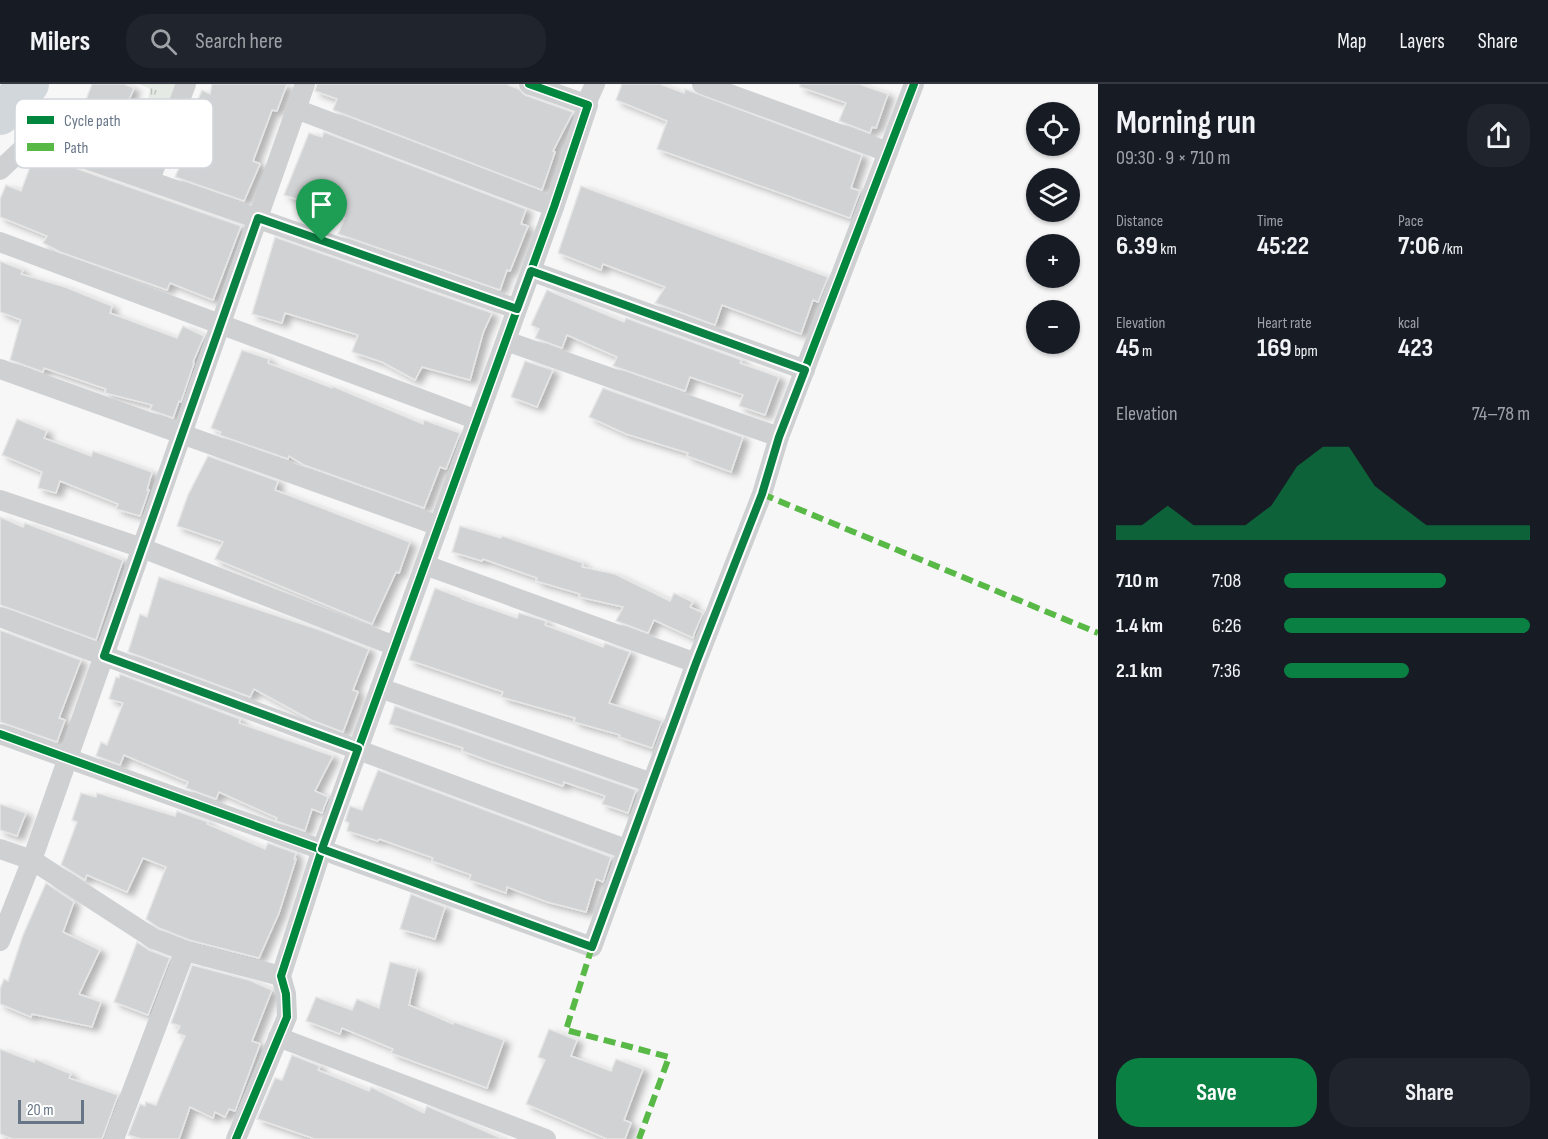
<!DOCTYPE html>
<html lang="en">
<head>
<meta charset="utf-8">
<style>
	:root { --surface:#171b24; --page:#20242c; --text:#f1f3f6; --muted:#9ea1a6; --line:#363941; --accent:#0b8043 }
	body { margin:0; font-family:"Sofia Sans Condensed",sans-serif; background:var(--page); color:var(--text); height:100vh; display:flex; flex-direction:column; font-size:22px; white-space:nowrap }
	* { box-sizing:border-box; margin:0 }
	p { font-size:20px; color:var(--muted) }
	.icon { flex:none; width:33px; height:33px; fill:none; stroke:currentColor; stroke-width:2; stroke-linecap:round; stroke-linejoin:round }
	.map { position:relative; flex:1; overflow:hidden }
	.side { display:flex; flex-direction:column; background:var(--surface); width:450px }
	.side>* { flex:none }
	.tools { position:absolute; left:1026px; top:18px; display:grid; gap:12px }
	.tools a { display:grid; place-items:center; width:54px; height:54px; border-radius:50%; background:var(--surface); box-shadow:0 2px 4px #0004; font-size:30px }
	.scale { position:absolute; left:18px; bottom:15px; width:66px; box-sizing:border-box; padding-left:6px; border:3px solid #677687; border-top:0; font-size:16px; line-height:21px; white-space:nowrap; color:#677687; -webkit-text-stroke:4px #fff; paint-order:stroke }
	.pin { position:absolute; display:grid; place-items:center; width:51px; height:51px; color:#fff; margin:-62px -26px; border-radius:50% 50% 50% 0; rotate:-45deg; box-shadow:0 0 6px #0007 }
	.pin .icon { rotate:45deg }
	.round { display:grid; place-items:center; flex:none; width:63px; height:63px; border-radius:24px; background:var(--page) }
	.overview { display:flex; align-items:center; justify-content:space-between; height:102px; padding:0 18px }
	h1 { font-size:33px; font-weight:700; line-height:45px }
	.stats { display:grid; grid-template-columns:repeat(3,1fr); gap:9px; height:102px; padding:6px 18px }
	.stats div { display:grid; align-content:center }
	.stats b { font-size:26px; font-weight:700 }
	.stats small { font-size:16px; font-weight:400 }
	.stats p { font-size:16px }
	.chart { height:168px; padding:12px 18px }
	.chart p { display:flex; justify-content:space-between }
	.chart svg { width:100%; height:108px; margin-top:6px; fill:var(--accent); opacity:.7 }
	.cta { display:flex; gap:12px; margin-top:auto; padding:12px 18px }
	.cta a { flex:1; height:69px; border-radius:24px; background:var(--accent); color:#fff; font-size:24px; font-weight:700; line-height:69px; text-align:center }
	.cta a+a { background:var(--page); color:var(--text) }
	ul { padding:0 18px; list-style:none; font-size:20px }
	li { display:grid; grid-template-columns:96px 72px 1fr; align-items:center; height:45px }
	li i { height:15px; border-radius:8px; background:var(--accent) }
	header { display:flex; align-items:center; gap:36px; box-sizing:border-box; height:84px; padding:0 30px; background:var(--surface); border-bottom:2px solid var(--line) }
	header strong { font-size:28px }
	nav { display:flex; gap:33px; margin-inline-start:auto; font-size:21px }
	.search { width:420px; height:54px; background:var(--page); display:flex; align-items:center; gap:15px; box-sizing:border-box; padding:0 21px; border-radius:24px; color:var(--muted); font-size:22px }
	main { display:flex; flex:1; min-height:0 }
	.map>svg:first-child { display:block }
	.park { fill:url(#park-tufts) }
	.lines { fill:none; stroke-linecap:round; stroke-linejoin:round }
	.river { stroke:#d1d7db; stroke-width:40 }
	.building { fill:#d1d2d3; stroke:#e6e6e6; stroke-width:1.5; filter:url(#shadow) }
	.street { stroke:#cfd0d2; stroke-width:20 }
	.quiet { stroke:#58b947; stroke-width:6; stroke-dasharray:12 6; stroke-linecap:butt }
	.cycleway-casing { stroke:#fff; stroke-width:11 }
	.cycleway { stroke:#00873e; stroke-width:8 }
	.route-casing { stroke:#fff; stroke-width:12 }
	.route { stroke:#0b8043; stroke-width:8 }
	.key { fill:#fff; stroke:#d1d6db; stroke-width:1.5 }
	.key-label { font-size:16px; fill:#677687 }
</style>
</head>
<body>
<header>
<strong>Milers</strong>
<div class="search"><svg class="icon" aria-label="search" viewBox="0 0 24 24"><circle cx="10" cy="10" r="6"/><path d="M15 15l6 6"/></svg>Search here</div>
<nav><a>Map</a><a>Layers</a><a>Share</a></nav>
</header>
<main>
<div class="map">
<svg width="1098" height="1055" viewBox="0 0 1098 1055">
	<defs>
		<pattern id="park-tufts" width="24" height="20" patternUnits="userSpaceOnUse" patternTransform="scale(1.5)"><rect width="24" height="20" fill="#e6eae5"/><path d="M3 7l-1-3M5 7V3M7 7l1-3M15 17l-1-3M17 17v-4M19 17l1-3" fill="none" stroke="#bec2bf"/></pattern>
		<filter id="shadow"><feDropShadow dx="6" dy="4" stdDeviation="3" flood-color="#0004"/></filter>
	</defs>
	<rect width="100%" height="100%" fill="#f7f7f7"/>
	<path class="park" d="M139 0H176L160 41 144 35 150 5Z"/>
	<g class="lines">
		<path class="river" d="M0 31 29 0"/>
	</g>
	<g class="building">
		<path d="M92 0H124L134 4 124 28 133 31 127 50 117 47 108 70 70 57Z"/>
		<path d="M212 0H287L277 27 272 26 253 77 260 80 244 117 175 93 182 78 178 77 195 31 192 30 202 6 210 10Z"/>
		<path d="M317 0H506L519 5 525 11 573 28 553 67 555 68 542 106 333 26 337 15 315 7Z"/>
		<path d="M622 0H660L684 9 685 5 862 71 851 104 860 107 850 134 657 65 667 37 616 16Z"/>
		<path d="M800 0H859L888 10 876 44 872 43 870 49 839 37 846 19 800 3Z"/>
		<path d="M324 48 526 125 521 140 528 142 510 187 507 186 500 206 338 150 345 134 340 132 341 130 284 111 309 49 322 53Z"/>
		<path d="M35 70 241 142 213 216 170 199 167 206 60 168 43 159 47 152 0 133V115L6 101 21 107Z"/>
		<path d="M581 102 828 193 818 218 813 216 801 250 722 221 715 241 655 219 665 203 603 180 601 186 558 169Z"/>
		<path d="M275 153 492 229 483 249 470 296 422 283 415 296 382 278 352 268 358 251 285 229 282 239 252 230Z"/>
		<path d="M0 177 23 186 21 190 65 203 112 222 110 229 177 254 183 242 204 252 193 278 194 279 181 318 179 317 173 334 150 326 152 321 105 309 106 305 44 284 43 288 10 276 21 236 0 228Z"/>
		<path d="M547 206 624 238 626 234 742 276 740 279 779 293 765 331 739 322 743 311 690 293 685 307 613 282 617 273 567 251 562 264 535 254 539 245 531 241Z"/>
		<path d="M242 266 269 275 268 279 332 304V302L423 340 424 336 460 349 446 385 440 383 424 424 304 381 289 372 288 375 219 351 221 348 211 344Z"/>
		<path d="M525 277 553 286 537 323 511 313Z"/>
		<path d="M603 304 743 353 731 388 687 372 688 369 626 350 589 333Z"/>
		<path d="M17 335 47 347 44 354 91 372 93 367 152 388 147 406H149L140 432 116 425 118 420 60 397 56 409 38 404 42 388 2 371Z"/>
		<path d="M208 372 278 397 275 406 410 458 399 489 396 488 372 540 215 475 223 458 177 442 188 411Z"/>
		<path d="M0 433 23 443 25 439 123 476 96 556 0 521Z"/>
		<path d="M460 442 501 454 502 452 583 479 582 483 615 490 670 517 674 509 693 518 690 523 703 529 694 550 693 554 654 536 648 549 616 537 623 523 579 513 580 510 536 497 537 494 483 475 482 477 452 468Z"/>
		<path d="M159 493 320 546 369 565 353 606 358 608 343 648 311 636 254 605 250 613 128 568 140 530 147 533Z"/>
		<path d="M435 504 462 514V515L517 534 519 529 546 537 545 541 603 563 605 559 630 568 609 619 662 637 652 664 619 653 620 651 574 638 575 634 501 613 503 608 409 576Z"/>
		<path d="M0 546 81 576 59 634 65 636 57 658 0 638Z"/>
		<path d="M120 590 240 635 239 639 333 672 315 707 328 713 322 729 312 725 305 747 276 737 277 734 219 708 216 715 186 704 188 698 124 671 120 681 96 672 101 658 107 661 123 619 109 615 116 593 119 594Z"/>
		<path d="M395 622 636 706 628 729 602 720 605 712 564 698 563 702 489 677 462 667 463 664 389 640Z"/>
		<path d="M378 686 611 773 603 798 596 795 586 828 547 818 507 803 506 809 469 796 471 791 432 777 433 774 379 755 378 757 347 747 349 739 345 737 350 722 362 726Z"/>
		<path d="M81 709 96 713 97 709 175 732 177 727 208 738 207 740 265 765 268 759 296 769 294 775H296L279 829 259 874 189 856 159 844 146 835 166 783 143 774 127 808 87 791 85 796 61 781 77 738 72 736Z"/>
		<path d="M0 720 26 729 17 752 0 746Z"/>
		<path d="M46 799 74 818 63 848 100 866 79 910 101 918 92 943 32 930 31 933 0 920V905L4 895 8 897 23 851Z"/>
		<path d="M411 810 445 823 435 855 400 845Z"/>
		<path d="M137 858 149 866 170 874 148 931 114 918Z"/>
		<path d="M390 878 417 885 409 921 453 940 454 938 504 956 487 1004 412 977 391 969 393 965 342 944 340 950 306 937 316 913 352 926 357 915 379 924Z"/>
		<path d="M192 881 249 896 272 906 252 957 260 960 235 1027 229 1025 225 1033 215 1028 213 1034 190 1023 179 1055H141L128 1051 140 1020 145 1022 146 1018 156 1021 185 952 177 949 180 942 171 939Z"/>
		<path d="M549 945 577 956 571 972 611 987 616 975 643 985 624 1036 631 1039 625 1055H607L526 1020 545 976 538 973Z"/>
		<path d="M0 965 34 978 35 975 71 990 69 994 118 1011 102 1055H12L0 1050Z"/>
		<path d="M292 971 320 982 318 986 369 1007 371 1003 424 1029 427 1022 503 1055H315L257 1035 275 994 282 996Z"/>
	</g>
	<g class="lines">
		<g class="street">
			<path d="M702 0 888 68"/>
			<path d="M586 20 595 0"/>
			<path d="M296 25 554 123"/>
			<path d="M0 86 32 56 517 225"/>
			<path d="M150 96 186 0"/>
			<path d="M0 158 477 336"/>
			<path d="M531 187 805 286"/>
			<path d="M506 257 779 353"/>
			<path d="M0 285 439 442"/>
			<path d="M0 416 142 464 395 562"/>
			<path d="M425 481 696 579"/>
			<path d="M0 533 628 766"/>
			<path d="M380 604 652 699"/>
			<path d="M0 650 592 863 696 579 762 410 779 353 914 0"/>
			<path d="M0 765 32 776 154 855 185 867 281 892"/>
			<path d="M0 857 32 776 305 0"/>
			<path d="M278 953 546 1055"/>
			<path d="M114 1055 185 867"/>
			<path d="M236 1055 287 933 286 910 281 892 322 765 554 123 588 21 529 0"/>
		</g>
		<g class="quiet">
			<path d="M762 410 1098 549"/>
			<path d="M592 863 566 946 669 973 639 1055"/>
		</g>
		<defs>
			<g id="cycleway">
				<path d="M0 650 592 863 696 579 762 410 779 353 914 0"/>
				<path d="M236 1055 287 933 286 910 281 892 322 765 554 123 588 21 529 0"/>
			</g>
		</defs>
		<use href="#cycleway" class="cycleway-casing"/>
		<use href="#cycleway" class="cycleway"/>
	</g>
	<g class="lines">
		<defs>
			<path id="route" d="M258 134 517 225 531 187 805 286 779 353 762 410 696 579 592 863 322 765 358 665 104 572Z"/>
		</defs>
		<use href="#route" class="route-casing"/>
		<use href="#route" class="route"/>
	</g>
	<rect x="15" y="15" width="198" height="69" rx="9" class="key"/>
	<rect x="27" y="32" width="27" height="8" fill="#00873e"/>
	<rect x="27" y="59" width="27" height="8" fill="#58b947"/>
	<g class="key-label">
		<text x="64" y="42">Cycle path</text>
		<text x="64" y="69">Path</text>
	</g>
</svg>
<div class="tools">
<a><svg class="icon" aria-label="locate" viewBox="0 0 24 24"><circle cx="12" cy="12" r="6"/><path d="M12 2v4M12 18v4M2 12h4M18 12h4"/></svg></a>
<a><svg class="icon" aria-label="layers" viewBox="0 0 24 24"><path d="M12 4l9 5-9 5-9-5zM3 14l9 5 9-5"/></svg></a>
<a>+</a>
<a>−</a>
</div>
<div class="scale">20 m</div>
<div class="pin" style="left:322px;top:157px;background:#1e9e55"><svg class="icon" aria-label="arrive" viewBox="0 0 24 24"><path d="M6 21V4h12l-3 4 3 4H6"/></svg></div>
</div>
<section class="side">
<div class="overview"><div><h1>Morning run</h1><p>09:30 · 9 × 710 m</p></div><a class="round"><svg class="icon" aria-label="share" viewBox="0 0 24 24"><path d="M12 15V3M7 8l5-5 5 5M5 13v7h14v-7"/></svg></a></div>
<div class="stats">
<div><p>Distance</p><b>6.39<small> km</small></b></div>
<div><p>Time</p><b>45:22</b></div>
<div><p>Pace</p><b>7:06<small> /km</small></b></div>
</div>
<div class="stats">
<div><p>Elevation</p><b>45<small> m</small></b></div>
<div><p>Heart rate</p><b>169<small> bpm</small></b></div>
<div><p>kcal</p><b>423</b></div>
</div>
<div class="chart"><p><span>Elevation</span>74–78 m</p>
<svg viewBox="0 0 160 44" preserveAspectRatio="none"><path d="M0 44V38L10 38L20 30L30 38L40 38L50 38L60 30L70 14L80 6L90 6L100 22L110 30L120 38L130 38L140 38L150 38L160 38V44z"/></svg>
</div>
<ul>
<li><b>710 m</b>7:08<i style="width:66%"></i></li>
<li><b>1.4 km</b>6:26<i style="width:100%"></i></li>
<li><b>2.1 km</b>7:36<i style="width:51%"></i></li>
</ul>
<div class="cta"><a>Save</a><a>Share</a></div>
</section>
</main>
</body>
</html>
